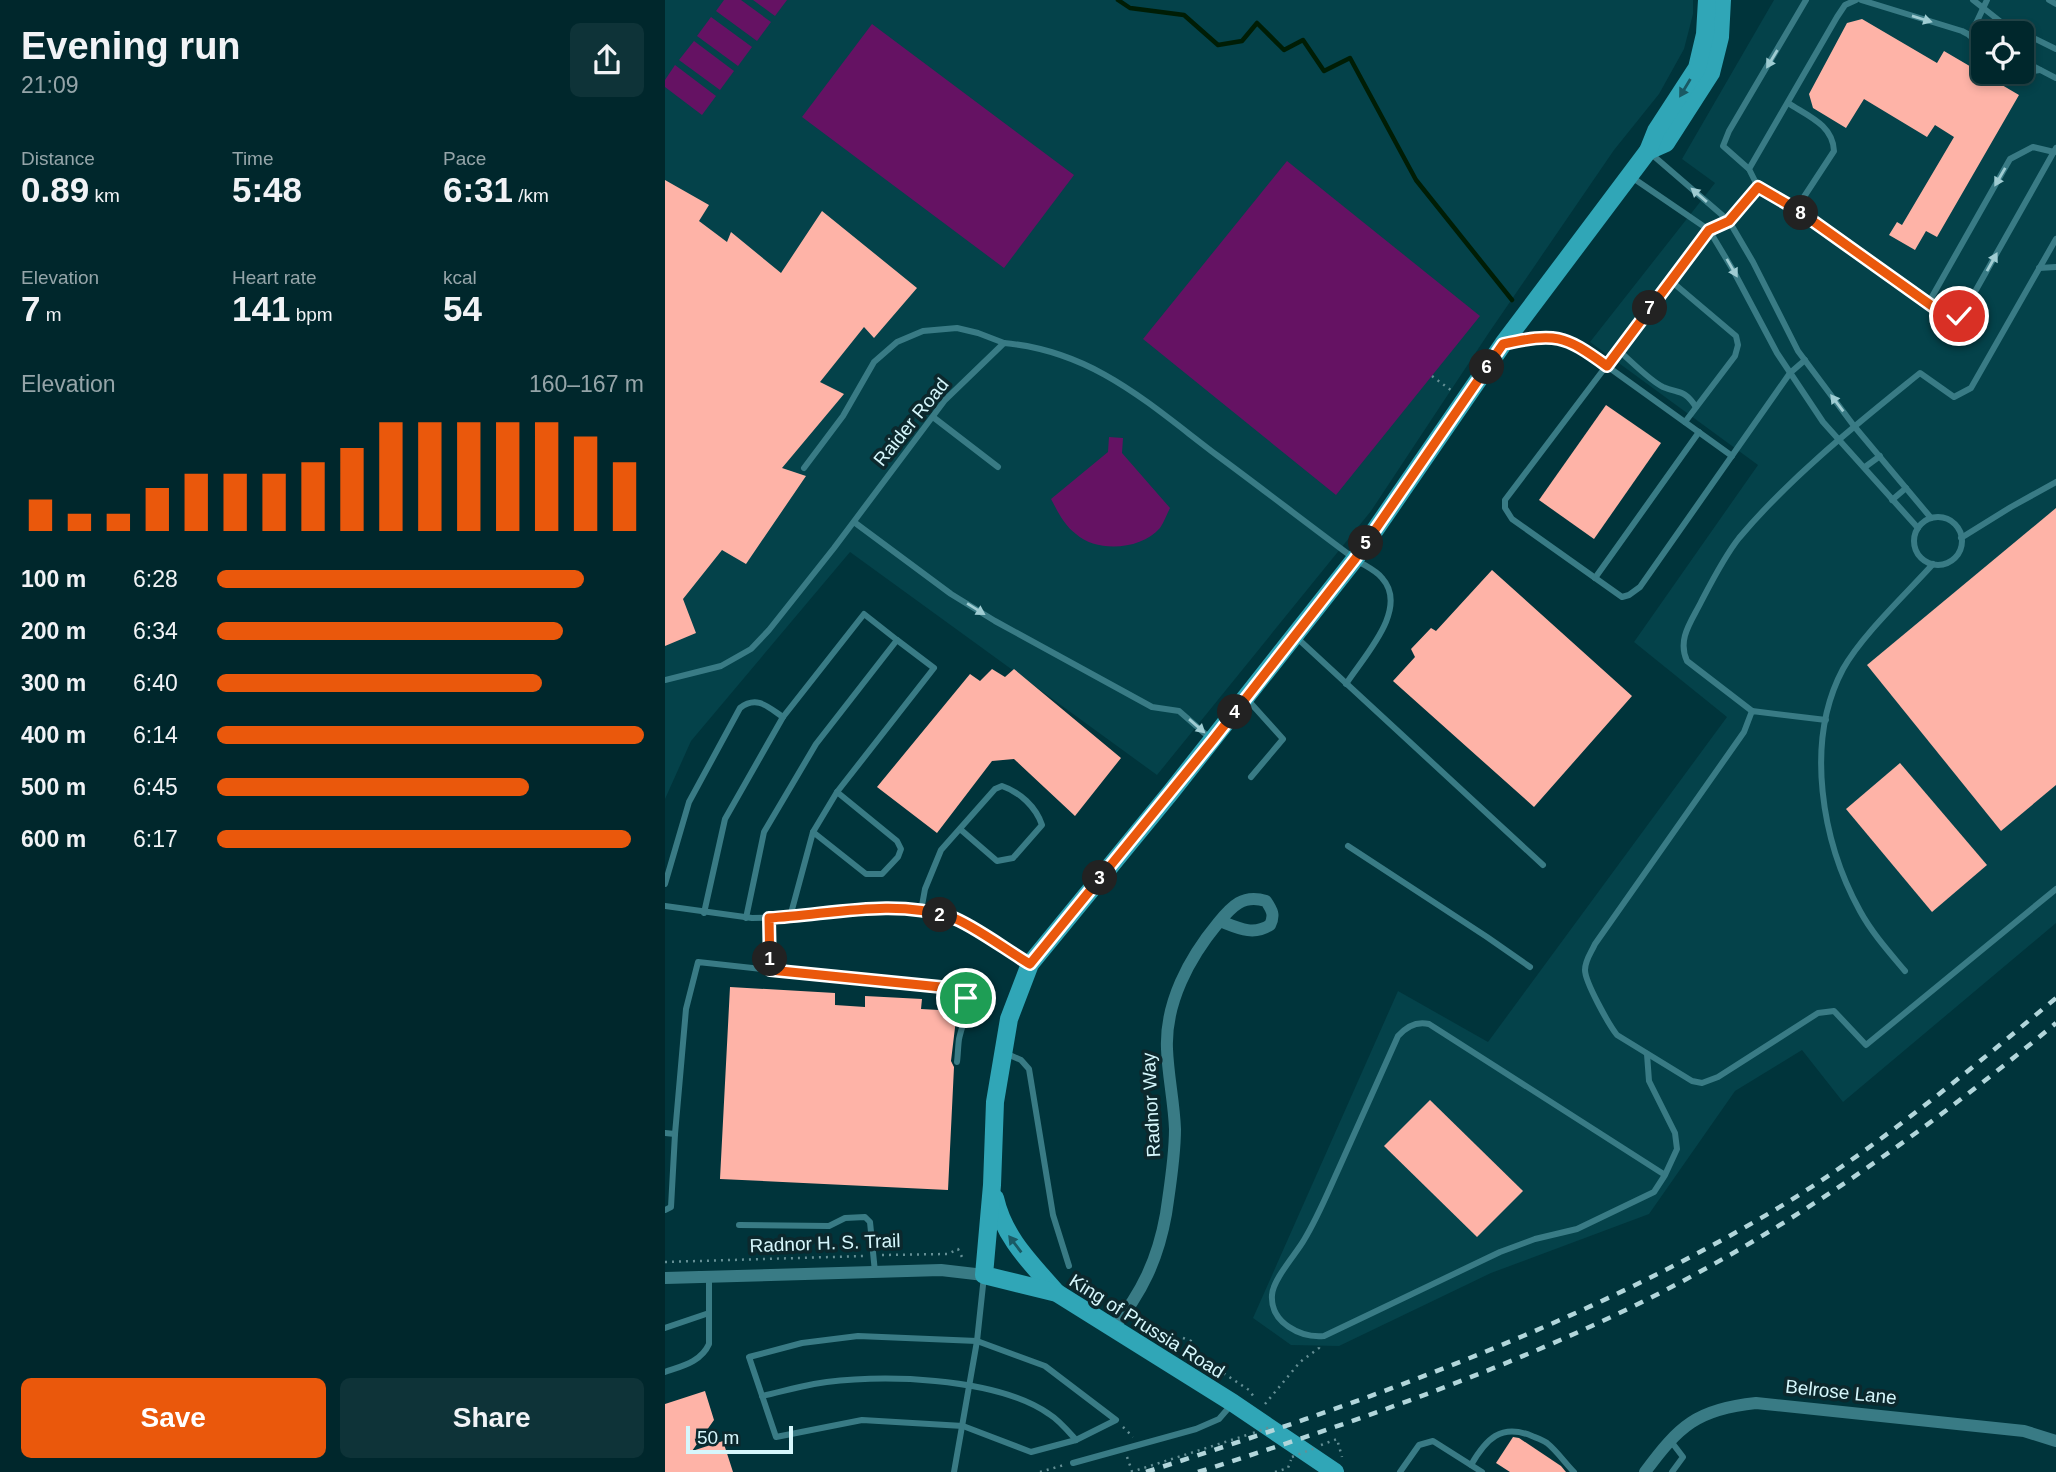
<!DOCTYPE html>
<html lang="en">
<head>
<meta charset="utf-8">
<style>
	:root { --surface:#00272c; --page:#0e3338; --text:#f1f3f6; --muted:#95a5a9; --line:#224448; --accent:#ea580c }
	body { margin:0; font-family:Arial,sans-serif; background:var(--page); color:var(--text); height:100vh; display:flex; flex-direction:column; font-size:26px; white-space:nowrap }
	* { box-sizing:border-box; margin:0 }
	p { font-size:23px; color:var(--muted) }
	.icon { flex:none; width:38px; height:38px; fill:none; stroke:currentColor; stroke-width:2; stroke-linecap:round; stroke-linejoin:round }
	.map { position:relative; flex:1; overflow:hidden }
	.panel { display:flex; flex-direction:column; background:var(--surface); width:665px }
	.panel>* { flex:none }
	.controls { position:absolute; left:1306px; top:21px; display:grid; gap:14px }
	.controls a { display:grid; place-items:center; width:63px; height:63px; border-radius:10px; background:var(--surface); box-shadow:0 4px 10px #0003,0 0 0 2px var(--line); font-size:35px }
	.scale { position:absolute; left:21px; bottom:18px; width:107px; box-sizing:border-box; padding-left:7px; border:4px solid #d6f7fc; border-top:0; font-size:19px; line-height:24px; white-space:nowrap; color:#d6f7fc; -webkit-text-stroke:5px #0c282d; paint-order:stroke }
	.pin { position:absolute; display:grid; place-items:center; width:60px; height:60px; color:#fff; margin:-30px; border:4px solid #fff; border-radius:50%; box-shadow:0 2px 7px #0007 }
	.km { position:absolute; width:35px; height:35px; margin:-18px; border-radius:50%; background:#222; color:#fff; font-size:19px; line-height:35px; text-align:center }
	.round { display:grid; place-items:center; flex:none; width:74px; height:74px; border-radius:10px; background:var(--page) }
	.head { display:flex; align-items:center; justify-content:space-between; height:119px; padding:0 21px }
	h1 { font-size:38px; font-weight:800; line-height:52px }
	.metrics { display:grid; grid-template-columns:repeat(3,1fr); gap:10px; height:119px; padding:7px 21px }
	.metrics div { display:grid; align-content:center }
	.metrics b { font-size:35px; font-weight:800 }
	.metrics small { font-size:19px; font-weight:400 }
	.metrics p { font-size:19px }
	.chart { height:196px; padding:14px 21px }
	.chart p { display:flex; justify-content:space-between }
	.chart svg { width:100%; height:126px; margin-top:7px; stroke:var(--accent); stroke-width:6 }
	.action { display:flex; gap:14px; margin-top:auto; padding:14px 21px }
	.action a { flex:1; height:80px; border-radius:10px; background:var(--accent); color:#fff; font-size:28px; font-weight:800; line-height:80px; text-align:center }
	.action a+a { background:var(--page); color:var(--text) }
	ul { padding:0 21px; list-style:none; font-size:23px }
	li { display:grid; grid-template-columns:112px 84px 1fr; align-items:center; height:52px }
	li i { height:18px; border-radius:9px; background:var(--accent) }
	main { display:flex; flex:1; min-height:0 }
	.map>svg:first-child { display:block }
	.built { fill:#04424a; fill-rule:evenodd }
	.green { fill:#651263 }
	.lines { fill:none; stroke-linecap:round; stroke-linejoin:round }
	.stream { stroke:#001d05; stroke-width:4.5 }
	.building { fill:#feb3a7 }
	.path { stroke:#648f95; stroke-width:2.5; stroke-dasharray:2 5; stroke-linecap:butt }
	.service { stroke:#397b85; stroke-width:6 }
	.minor { stroke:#397b85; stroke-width:12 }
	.secondary { stroke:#30a6b7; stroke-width:18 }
	.rail { stroke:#b2d6db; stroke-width:4.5; stroke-dasharray:9 9; stroke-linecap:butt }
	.path-bridge { stroke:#648f95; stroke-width:2.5; stroke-dasharray:2 5; stroke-linecap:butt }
	.oneway { fill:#9fccd2 }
	.oneway2 { fill:#1a5a64 }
	.route-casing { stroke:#fff; stroke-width:14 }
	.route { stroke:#ea580c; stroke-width:9 }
	.labels { text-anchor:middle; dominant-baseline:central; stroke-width:7; stroke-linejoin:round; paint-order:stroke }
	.street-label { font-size:19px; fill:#d6f7fc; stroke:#0c282d }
</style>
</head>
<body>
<main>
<section class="panel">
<div class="head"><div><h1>Evening run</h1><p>21:09</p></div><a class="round"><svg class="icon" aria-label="share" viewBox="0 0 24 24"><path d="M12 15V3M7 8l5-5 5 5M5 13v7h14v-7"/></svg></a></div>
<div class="metrics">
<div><p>Distance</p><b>0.89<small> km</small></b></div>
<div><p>Time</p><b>5:48</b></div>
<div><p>Pace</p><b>6:31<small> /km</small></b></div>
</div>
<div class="metrics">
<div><p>Elevation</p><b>7<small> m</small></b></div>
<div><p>Heart rate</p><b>141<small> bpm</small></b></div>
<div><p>kcal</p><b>54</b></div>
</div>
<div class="chart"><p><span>Elevation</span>160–167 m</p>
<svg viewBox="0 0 160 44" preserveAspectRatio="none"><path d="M5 44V33M15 44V38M25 44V38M35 44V29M45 44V24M55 44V24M65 44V24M75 44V20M85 44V15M95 44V6M105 44V6M115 44V6M125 44V6M135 44V6M145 44V11M155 44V20"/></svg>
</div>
<ul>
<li><b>100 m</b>6:28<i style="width:86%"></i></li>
<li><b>200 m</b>6:34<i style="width:81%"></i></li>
<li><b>300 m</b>6:40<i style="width:76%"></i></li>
<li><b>400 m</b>6:14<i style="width:100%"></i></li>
<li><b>500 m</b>6:45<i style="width:73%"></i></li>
<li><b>600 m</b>6:17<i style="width:97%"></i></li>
</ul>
<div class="action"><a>Save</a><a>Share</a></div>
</section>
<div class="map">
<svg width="1391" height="1472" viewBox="0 0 1391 1472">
	<rect width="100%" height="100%" fill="#00343b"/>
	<g class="built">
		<path d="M0 0H1028V14L1019 49 994 94 949 150 823 334 706 511 492 775 185 552 26 741 0 799Z"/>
		<path d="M1109 0H1391V923L1178 1102 1137 1050 1070 1091 984 1214 826 1273 674 1346 626 1345 588 1318 733 991 823 1042 1062 717 969 642 1093 465 925 342 1050 183 1017 159ZM1318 33H1356V72H1318Z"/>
	</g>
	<g class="green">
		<path d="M59 0H76L106 22 92 41 51 11Z"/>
		<path d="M88 0H122L110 16Z"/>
		<path d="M46 17 87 47 73 66 32 36Z"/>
		<path d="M207 24 409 175 339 268 137 117Z"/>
		<path d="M29 41 69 71 55 90 14 60Z"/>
		<path d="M10 65 51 96 37 115 0 87V80Z"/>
		<path d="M622 161 815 316 671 495 478 339Z"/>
		<path d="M444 437 458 438 457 453 505 508C502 514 499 522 495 528 476 550 432 553 411 534 399 525 393 512 386 499L443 452Z"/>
	</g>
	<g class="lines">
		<path class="stream" d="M453 0 465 8 519 15 553 45 577 41 592 23 619 50 638 40 659 71 685 58 751 180 847 300"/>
	</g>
	<g class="building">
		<path d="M1197 19 1272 63 1279 51 1354 95 1272 237 1261 231 1250 250 1224 235 1232 222 1237 225 1289 137 1270 125 1262 137 1199 99 1181 128 1148 108 1144 94 1182 23Z"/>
		<path d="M0 180 44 205 34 221 62 242 66 232 116 273 157 211 252 288 209 338 199 327 155 382 179 394 117 468 141 476 81 564 57 550 18 599 31 633 0 646Z"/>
		<path d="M941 405 996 443 929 539 874 500Z"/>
		<path d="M1391 508V785L1336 831 1202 665Z"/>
		<path d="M827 570 967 696 869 807 728 681 750 657 746 649 766 628 771 631Z"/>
		<path d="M327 669 340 677 349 669 456 758 410 816 349 759 327 761 272 833 212 787 305 674 315 681Z"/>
		<path d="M1235 763 1322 865 1267 912 1181 809Z"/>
		<path d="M65 987 170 993V1005L200 1007V996L257 999 256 1009 292 1011 286 1061 289 1067 283 1190 55 1179Z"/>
		<path d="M765 1100 858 1191 812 1237 719 1146Z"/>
		<path d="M40 1391 49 1420 27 1451 58 1441 68 1472H0V1404Z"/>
		<path d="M848 1437 854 1438 896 1466 901 1472H845L831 1463Z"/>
	</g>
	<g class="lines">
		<g class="path">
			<path d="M767 376 787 391"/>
			<path d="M217 1255 283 1254 293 1249 299 1261"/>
			<path d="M0 1262 199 1256"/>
			<path d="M518 1338 526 1341 534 1357 584 1390 589 1397"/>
			<path d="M600 1404 635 1362 654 1348V1346"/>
			<path d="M458 1427 468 1437"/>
			<path d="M656 1445 672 1439 677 1457"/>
			<path d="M462 1457 467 1471"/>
			<path d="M375 1472 399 1465"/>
			<path d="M466 1472 585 1434"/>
			<path d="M610 1472 623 1468 626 1460"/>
		</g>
		<g class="service">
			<path d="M1196 0 1297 31 1318 42"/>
			<path d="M1308 0 1336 22 1391 49"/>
			<path d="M1384 0 1391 4"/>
			<path d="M1305 36 1322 0"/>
			<path d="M1356 60 1391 78"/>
			<path d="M1346 74 1375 70"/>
			<path d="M1123 103C1143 116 1168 125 1169 151L1131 209"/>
			<path d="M984 152 1064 221 1088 262 1133 351 1189 426 1266 518"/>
			<path d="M1084 169 1058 146 1064 131 1141 0"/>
			<path d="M965 176 1044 230 1068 270 1112 353 1158 422 1253 528"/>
			<path d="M1093 187 1084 169 1172 17 1180 5 1191 0"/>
			<path d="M1374 268 1391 267"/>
			<path d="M1006 281 1071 336 1073 345 1070 356 1020 422"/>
			<path d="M1264 302 1345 159 1368 147 1389 152"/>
			<path d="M844 343 886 337 914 346 1067 456"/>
			<path d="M953 350C965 360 985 381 998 387 1015 394 1019 389 1031 407"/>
			<path d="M1140 360 1125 373 975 587 964 595 957 597 847 519 840 508V500L1044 230 1064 221 1093 187 1131 209 1281 316 1290 318 1298 313 1391 148"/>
			<path d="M268 417 333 467"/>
			<path d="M1200 467 1215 456"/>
			<path d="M139 468 178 416 209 362 232 342 258 331 292 328 313 333 339 343"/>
			<path d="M1227 500 1241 488"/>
			<circle cx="1273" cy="541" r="24"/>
			<path d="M189 522 286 594 330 621 487 707 514 711 546 739"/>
			<path d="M1296 538 1346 507 1391 482"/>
			<path d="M930 578 1034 432"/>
			<path d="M631 637 878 865"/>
			<path d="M0 680 56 666 86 649 104 630 169 548 280 400 339 343C429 351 484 404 553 456 599 490 644 525 690 559 698 565 711 570 717 578 745 609 698 657 681 684"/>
			<path d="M582 699 618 739 586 777"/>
			<path d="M1087 711 1022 661C1012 639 1026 622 1036 602 1047 581 1059 557 1074 538 1127 475 1192 424 1255 373L1289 397 1306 388 1391 239"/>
			<path d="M1161 720 1087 711 1079 732 930 944C926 953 920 960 920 970 920 982 944 1025 952 1035L1027 1081 1037 1083 1053 1077 1153 1013 1169 1011 1201 1045 1391 889"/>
			<path d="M683 846 822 937 865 967"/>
			<path d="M0 884 24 802 75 708C92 695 103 707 118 717"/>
			<path d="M0 906 87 918 127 917 206 908 261 911 289 918 363 963"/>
			<path d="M256 911 260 889 276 850 330 789 337 786C355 792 371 807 377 825L348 858 332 861 295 829"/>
			<path d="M39 913 60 819 118 717 199 614 232 640"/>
			<path d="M125 917 148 832 201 874H217L233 857 236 849 232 841 172 792"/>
			<path d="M81 918 99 832 151 744 232 640 269 668 172 792 148 832"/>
			<path d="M105 970 296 989C307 1006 298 1021 294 1039 293 1046 293 1054 292 1062"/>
			<path d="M1240 971C1224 952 1207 933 1195 911 1157 842 1139 742 1178 669 1197 635 1241 594 1268 564"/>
			<path d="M340 1053 356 1060 364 1069 388 1215 404 1266"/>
			<path d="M982 1054 984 1081 1010 1133 1012 1149 1000 1175 989 1192 912 1229 870 1239 835 1252 659 1336C636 1338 605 1323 607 1295 608 1279 631 1254 639 1240 653 1217 663 1192 674 1168 694 1124 713 1080 733 1036 741 1027 752 1021 764 1024L1000 1175"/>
			<path d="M0 1133 10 1134 21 1009 33 962 105 970 104 918"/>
			<path d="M0 1210 6 1207 10 1134"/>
			<path d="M74 1225 164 1226 180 1218 200 1217 205 1222 210 1272"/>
			<path d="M0 1328 44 1313"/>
			<path d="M193 1336 312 1341 380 1366 451 1420 411 1440 366 1452 298 1426 197 1420 111 1437 84 1357 137 1343Z"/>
			<path d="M0 1372C17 1366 36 1362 44 1344V1278"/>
			<path d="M97 1396C115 1392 132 1387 149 1384 212 1373 331 1377 384 1414 394 1420 403 1431 411 1440"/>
			<path d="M1005 1440 1018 1457 1007 1472"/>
			<path d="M408 1463 531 1429 554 1419 567 1404"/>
			<path d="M806 1465C821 1439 836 1423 867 1436 872 1438 878 1440 882 1443 892 1451 900 1463 909 1472"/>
			<path d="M289 1472 312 1341 319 1276"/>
			<path d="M735 1472 754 1445 768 1441 817 1472"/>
		</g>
		<g class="minor">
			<path d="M0 1278 276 1270 319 1275"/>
			<path d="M448 1328C477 1293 493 1259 501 1214 505 1186 510 1157 510 1129 509 1102 503 1076 502 1049 500 1003 524 958 553 923 567 906 578 894 601 901 607 910 610 915 605 925 588 936 573 928 555 921"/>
			<path d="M980 1472C1014 1426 1032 1409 1091 1403L1359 1431 1391 1441"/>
		</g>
		<g class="secondary">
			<path d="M983 151 1001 143 1046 73 1055 37 1057 0"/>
			<path d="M330 1198C339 1238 366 1263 392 1293"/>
			<path d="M670 1472 568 1403 392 1293 319 1275 327 1185 330 1102 344 1019 365 964 506 792 690 559 838 344 983 151 991 131 1032 68 1040 34 1042 0"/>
		</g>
		<g class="rail">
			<path d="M481 1472C697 1403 912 1327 1108 1211 1210 1150 1301 1073 1391 998"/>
			<path d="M533 1472C681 1425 829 1374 969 1306 1122 1231 1260 1132 1391 1023"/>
		</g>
		<g class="path-bridge">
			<path d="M588 1433 608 1426"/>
			<path d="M627 1457 650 1448"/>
		</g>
	</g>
	<defs><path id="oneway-solid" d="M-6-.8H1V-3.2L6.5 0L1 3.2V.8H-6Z" transform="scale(1.75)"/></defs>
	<g class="oneway">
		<use href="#oneway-solid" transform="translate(1257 19) rotate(17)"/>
		<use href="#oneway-solid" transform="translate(1107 59) rotate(121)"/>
		<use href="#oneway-solid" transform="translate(1335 177) rotate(120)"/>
		<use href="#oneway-solid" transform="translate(1034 195) rotate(-139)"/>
		<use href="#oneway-solid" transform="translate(1327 262) rotate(-61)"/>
		<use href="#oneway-solid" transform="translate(1067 268) rotate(60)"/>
		<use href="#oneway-solid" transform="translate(1172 403) rotate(-127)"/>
		<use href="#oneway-solid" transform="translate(311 609) rotate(32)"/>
		<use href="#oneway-solid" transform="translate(532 726) rotate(41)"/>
	</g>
	<g class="oneway2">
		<use href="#oneway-solid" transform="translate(1020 88) rotate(121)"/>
		<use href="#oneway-solid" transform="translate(350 1244) rotate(-127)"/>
	</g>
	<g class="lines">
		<defs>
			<path id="route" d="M301 998 296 989 105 970 104 918C164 915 227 898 286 917 307 924 344 952 365 964L548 740 690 559 838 344C891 333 898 334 942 366L1044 230 1064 221 1093 187 1131 209 1281 316 1286 318 1294 316"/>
		</defs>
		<use href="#route" class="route-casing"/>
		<use href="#route" class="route"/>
	</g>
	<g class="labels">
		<g class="street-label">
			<text transform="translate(246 422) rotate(-51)">Raider Road</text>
			<text transform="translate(486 1105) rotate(-93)">Radnor Way</text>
			<text transform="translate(160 1243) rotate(-2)">Radnor H. S. Trail</text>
			<text transform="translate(482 1326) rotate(32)">King of Prussia Road</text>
			<text transform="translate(1176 1392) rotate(6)">Belrose Lane</text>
		</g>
	</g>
</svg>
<div class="controls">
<a><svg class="icon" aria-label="locate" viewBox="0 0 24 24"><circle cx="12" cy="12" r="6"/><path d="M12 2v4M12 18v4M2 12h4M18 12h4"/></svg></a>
</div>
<div class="scale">50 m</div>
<div class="pin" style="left:301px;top:998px;background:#1e9e55"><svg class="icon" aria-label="arrive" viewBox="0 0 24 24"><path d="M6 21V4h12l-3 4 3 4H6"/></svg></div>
<div class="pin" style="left:1294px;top:316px;background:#d93025"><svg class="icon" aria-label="check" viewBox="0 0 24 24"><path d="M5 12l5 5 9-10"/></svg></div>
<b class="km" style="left:105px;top:959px">1</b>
<b class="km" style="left:275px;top:915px">2</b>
<b class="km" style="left:435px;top:878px">3</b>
<b class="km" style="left:570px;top:712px">4</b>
<b class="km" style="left:701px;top:543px">5</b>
<b class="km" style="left:822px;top:367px">6</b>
<b class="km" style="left:985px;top:308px">7</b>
<b class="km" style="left:1136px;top:213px">8</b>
</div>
</main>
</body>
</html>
